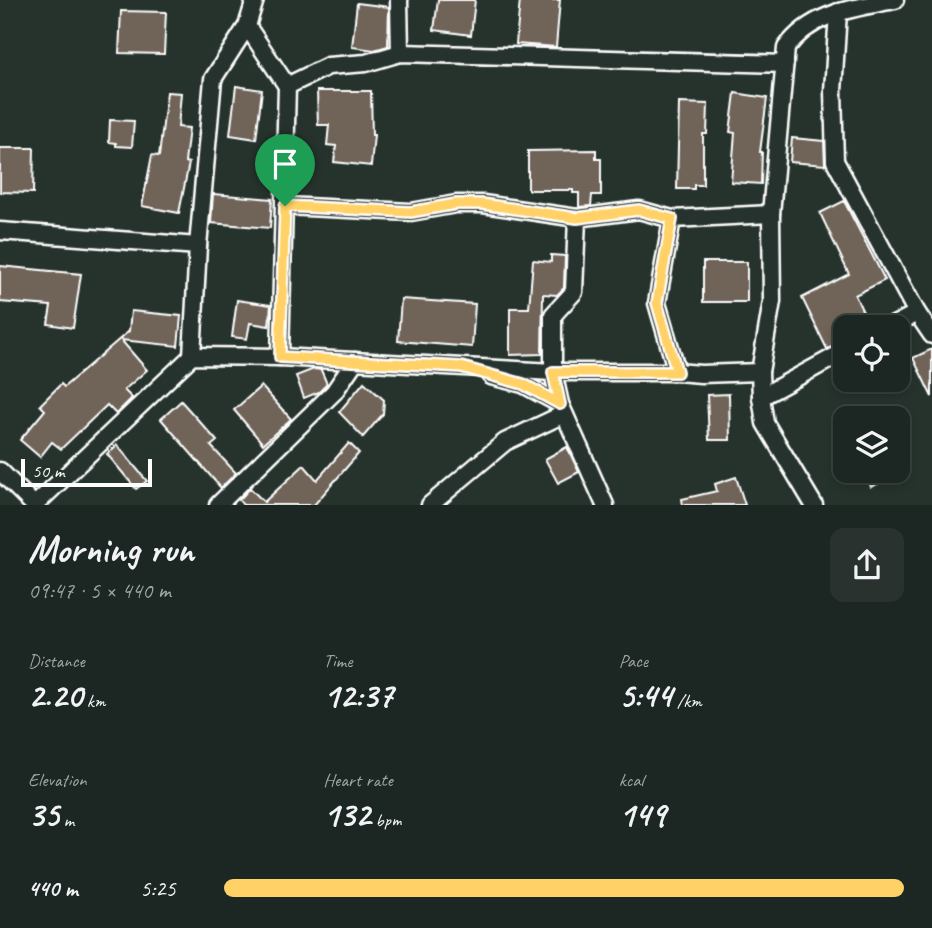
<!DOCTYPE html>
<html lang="en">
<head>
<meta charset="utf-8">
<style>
	:root { --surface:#1c2622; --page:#29322f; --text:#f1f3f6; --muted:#a0a5a5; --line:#3a4340; --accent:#ffd166 }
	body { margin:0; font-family:Caveat,sans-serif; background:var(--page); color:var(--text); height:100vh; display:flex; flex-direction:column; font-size:26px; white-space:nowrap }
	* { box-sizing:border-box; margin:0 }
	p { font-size:23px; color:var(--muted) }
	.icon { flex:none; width:38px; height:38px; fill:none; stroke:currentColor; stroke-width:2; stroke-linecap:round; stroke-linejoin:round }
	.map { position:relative; height:505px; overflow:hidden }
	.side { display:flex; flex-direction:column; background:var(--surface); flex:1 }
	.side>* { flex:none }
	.buttons { position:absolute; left:833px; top:315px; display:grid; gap:14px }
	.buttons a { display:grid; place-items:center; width:77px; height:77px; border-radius:14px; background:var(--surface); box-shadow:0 4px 10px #0003,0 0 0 2px var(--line); font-size:35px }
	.scale { position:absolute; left:21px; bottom:18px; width:131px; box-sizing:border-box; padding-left:7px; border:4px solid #fff; border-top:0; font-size:19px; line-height:24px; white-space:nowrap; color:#fff; -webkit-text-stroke:5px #26332d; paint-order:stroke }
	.pin { position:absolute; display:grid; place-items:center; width:60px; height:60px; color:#fff; margin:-72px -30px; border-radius:50% 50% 50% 0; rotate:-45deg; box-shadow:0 0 7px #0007 }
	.pin .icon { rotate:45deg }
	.round { display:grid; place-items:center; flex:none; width:74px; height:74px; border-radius:14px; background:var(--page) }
	.head { display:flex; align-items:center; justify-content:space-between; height:119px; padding:0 28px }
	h1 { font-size:38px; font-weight:700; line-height:52px }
	.figures { display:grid; grid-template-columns:repeat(3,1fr); gap:10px; height:119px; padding:7px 28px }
	.figures div { display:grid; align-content:center }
	.figures b { font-size:35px; font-weight:700 }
	.figures small { font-size:19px; font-weight:400 }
	.figures p { font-size:19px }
	ul { padding:0 28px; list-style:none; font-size:23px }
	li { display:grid; grid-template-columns:112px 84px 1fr; align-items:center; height:52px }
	li i { height:18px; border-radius:9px; background:var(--accent) }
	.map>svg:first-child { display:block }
	.building { fill:#6f6459; stroke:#fff; stroke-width:2 }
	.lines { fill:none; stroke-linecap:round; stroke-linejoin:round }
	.street-casing { stroke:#fff; stroke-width:21 }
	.street { stroke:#26332d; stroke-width:16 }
	.route-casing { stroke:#fff; stroke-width:14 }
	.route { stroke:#ffd166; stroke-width:9 }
</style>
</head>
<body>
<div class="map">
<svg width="932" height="505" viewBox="0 0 932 505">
	<rect width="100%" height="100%" fill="#26332d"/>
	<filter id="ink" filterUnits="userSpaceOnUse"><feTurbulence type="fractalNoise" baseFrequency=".0143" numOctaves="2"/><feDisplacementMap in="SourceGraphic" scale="14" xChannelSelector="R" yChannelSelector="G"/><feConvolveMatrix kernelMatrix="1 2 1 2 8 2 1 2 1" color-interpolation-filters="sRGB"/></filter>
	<g filter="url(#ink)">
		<g class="building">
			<path d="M438 0H475L471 35 434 30Z"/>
			<path d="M520 0H560L556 47 516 44Z"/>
			<path d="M357 3 389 7 388 46 374 50 352 47Z"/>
			<path d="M121 11 166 12 164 54 119 53Z"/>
			<path d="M236 86 262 90 256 139 230 135Z"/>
			<path d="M317 91H371L372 135H374L371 166 334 162 336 146 327 145 329 125H318Z"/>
			<path d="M167 92 181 93 178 127 189 128 185 162 189 163 179 213 142 206 152 155 159 156Z"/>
			<path d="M735 93 767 98 760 152H762L761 184 731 182 735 133 730 132Z"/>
			<path d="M679 103 708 104 707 134H703V185H694V189H677Z"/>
			<path d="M110 120 134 121 132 147 116 146V143L109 142Z"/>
			<path d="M792 138 824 141 825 165 790 162Z"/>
			<path d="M0 148H34L33 193 0 192Z"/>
			<path d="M596 150V159H601V195H592L591 206 579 207V193H573V190H528V151Z"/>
			<path d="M213 194 272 199 270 228 211 223Z"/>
			<path d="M844 201 885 280 855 295 870 327H845V341L827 349 802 298 849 274 820 213Z"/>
			<path d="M551 255 565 256 564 288 557 295 543 294 542 354 510 355V308H529L533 260 551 262Z"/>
			<rect x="703" y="262" width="44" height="40"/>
			<path d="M0 266 81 274 73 328 48 324 51 306 0 302Z"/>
			<path d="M401 299 475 304 472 347 398 341Z"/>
			<path d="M237 300 271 305 269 326 250 323 247 339 232 337Z"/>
			<path d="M131 311 181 316 178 346 121 340 147 370 124 390 132 398 116 414 107 405 61 449 52 442 40 457 20 440 45 410 40 405 61 384 64 387 129 331Z"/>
			<path d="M932 349V397L913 358Z"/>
			<path d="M314 369 321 370 327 384 319 392 304 398 296 376Z"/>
			<path d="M364 382 384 400 383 414 363 437 339 412Z"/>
			<path d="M261 386 291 419 263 444 234 410Z"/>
			<path d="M729 394 730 440H709L707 395Z"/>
			<path d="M181 401 217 441 211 446 236 473 221 488 161 419Z"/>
			<path d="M349 443 359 453 314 505H243L239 500 250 488 264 502 304 465 317 480Z"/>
			<path d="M117 445 147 481 136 489 107 454Z"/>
			<path d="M567 447 579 472 558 483 545 459Z"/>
			<path d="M864 471H905L871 487Z"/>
			<path d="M736 477 745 505H683L682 499 717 491 715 484Z"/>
		</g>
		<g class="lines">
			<defs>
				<g id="street">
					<path d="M399 0 400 53"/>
					<path d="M838 12 833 91 835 161 917 313 932 335"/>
					<path d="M247 26 287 86"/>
					<path d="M285 206 411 212 456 204H483L577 218 639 210 672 219 771 214"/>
					<path d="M577 218 574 292 553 315V372L560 404 605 505"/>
					<path d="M672 219 657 303 677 372 701 374 760 372"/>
					<path d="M0 231 198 246"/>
					<path d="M890 327 917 313"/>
					<path d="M192 356 198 246 213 79 247 26 255 0"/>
					<path d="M280 357 287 86 328 66 366 63 400 53 785 64"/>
					<path d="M491 376 523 384 560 404"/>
					<path d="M761 397 845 351"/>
					<path d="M0 471 34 505"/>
					<path d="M35 505 192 356 280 357 553 372H677"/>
					<path d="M218 505 334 392 355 361"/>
					<path d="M430 505 505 442 564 414"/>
					<path d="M814 505 765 423 761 397 760 372 772 301 771 214 786 48C812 12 855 8 895 0"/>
				</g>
			</defs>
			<use href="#street" class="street-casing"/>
			<use href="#street" class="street"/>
		</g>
	</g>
	<g class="lines" filter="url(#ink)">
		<defs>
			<path id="route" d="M456 204H482L577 218 639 210 672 219 657 303 677 372H553L560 404 523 384 461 367 280 357 285 206 411 212Z"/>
		</defs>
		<use href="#route" class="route-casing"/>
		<use href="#route" class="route"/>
	</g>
</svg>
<div class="buttons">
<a><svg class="icon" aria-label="locate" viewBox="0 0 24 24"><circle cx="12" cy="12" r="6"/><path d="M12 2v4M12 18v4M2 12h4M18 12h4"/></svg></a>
<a><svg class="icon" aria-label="layers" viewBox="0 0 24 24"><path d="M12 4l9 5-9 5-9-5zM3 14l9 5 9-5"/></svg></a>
</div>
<div class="scale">50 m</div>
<div class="pin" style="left:285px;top:206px;background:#1e9e55"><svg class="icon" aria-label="arrive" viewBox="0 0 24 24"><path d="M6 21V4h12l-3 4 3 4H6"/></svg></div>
</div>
<section class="side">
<div class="head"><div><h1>Morning run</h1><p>09:47 · 5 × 440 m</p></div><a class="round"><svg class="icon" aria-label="share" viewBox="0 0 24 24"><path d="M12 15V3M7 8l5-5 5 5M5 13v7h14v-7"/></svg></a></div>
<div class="figures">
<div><p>Distance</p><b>2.20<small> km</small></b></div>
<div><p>Time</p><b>12:37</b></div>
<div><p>Pace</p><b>5:44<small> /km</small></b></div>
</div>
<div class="figures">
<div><p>Elevation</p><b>35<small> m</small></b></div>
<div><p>Heart rate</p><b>132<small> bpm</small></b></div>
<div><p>kcal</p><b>149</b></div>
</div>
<ul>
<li><b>440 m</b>5:25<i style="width:100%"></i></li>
</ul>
</section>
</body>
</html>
